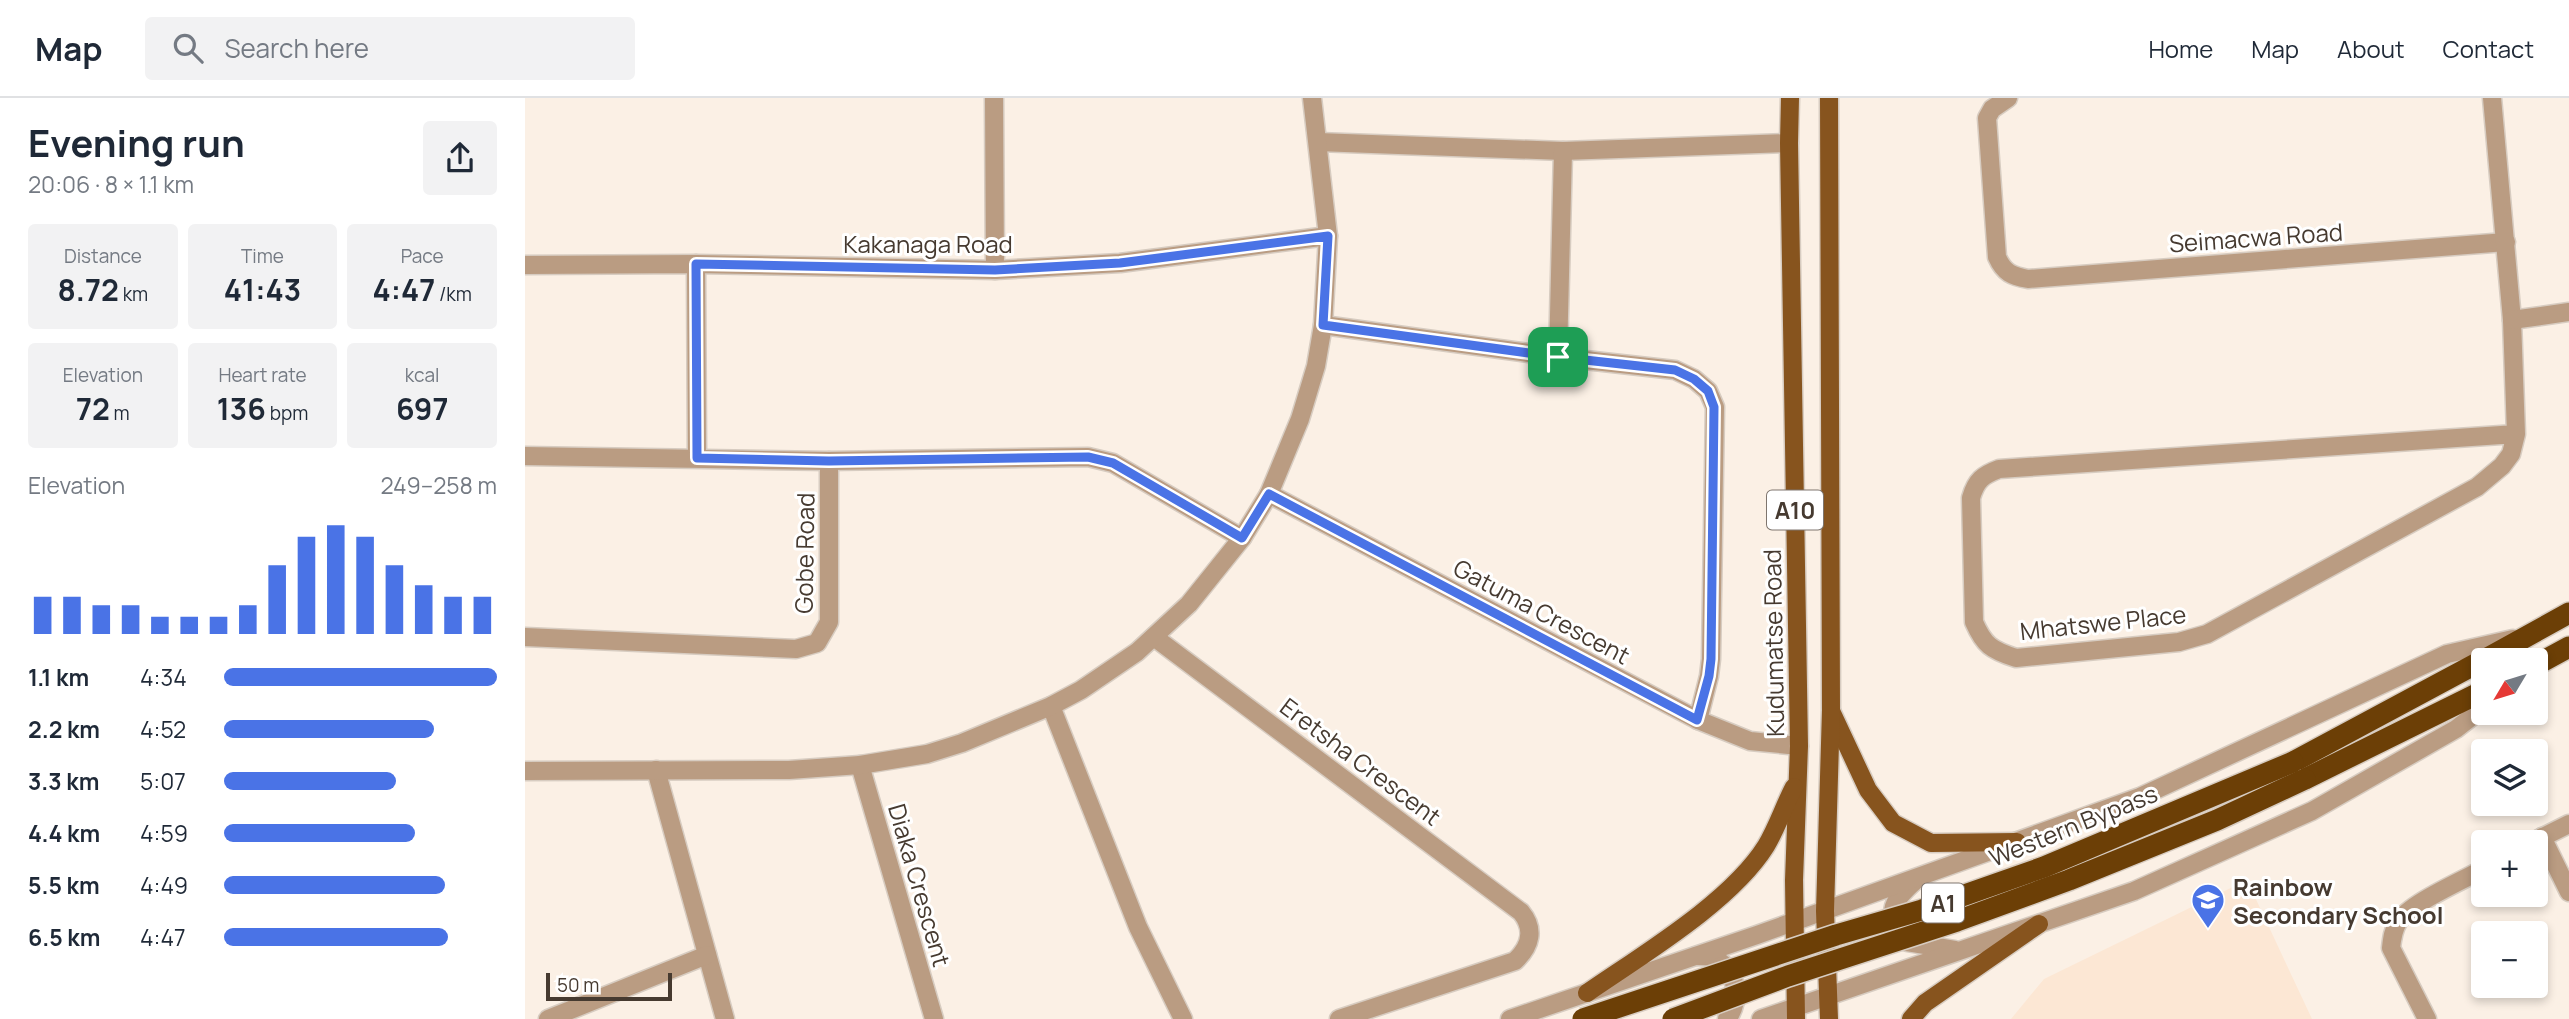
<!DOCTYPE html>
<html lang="en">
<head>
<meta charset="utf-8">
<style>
	:root { --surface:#fff; --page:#f2f2f3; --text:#1f2937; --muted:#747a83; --line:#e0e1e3; --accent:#4a73e6 }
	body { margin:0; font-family:Manrope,sans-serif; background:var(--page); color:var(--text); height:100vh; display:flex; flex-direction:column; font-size:26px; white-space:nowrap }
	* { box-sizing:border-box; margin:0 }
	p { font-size:23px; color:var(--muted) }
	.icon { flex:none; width:38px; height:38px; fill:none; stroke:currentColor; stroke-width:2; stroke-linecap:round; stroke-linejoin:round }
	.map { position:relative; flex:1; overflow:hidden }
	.sheet { display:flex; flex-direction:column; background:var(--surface); width:525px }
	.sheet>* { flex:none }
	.needle { width:46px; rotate:232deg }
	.fabs { position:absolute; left:1946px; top:550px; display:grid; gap:14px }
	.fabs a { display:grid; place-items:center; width:77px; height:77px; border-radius:7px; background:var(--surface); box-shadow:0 4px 10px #0003; font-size:35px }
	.scale { position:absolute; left:21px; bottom:18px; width:126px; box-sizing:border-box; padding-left:7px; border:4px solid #463a30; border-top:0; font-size:19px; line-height:24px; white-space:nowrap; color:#463a30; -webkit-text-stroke:5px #fff; paint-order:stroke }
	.pin { position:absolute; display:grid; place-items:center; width:60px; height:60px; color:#fff; margin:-30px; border-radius:14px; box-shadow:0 4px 10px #0006 }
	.round { display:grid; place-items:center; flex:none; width:74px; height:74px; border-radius:7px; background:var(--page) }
	.head { display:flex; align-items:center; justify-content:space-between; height:119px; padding:0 28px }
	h1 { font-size:38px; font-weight:700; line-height:52px }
	.metrics { display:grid; grid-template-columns:repeat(3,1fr); gap:10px; height:119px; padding:7px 28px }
	.metrics div { display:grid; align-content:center; border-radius:7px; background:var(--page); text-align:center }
	.metrics b { font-size:30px; font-weight:700 }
	.metrics small { font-size:19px; font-weight:400 }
	.metrics p { font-size:19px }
	.chart { height:196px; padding:14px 28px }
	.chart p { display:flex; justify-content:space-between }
	.chart svg { width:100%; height:126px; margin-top:7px; stroke:var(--accent); stroke-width:6 }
	ul { padding:0 28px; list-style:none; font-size:23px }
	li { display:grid; grid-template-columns:112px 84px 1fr; align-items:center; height:52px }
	li i { height:18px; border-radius:9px; background:var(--accent) }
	header { display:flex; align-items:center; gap:42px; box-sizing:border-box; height:98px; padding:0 35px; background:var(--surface); border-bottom:2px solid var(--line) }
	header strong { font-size:33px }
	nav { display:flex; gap:38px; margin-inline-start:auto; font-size:24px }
	.search { width:490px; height:63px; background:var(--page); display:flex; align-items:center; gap:18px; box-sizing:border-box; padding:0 24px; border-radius:7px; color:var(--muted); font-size:26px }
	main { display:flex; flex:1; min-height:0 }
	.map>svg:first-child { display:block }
	.built { fill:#fce7d4 }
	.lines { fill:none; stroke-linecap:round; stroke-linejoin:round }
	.minor-casing { stroke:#d7ccc1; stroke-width:21 }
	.major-casing { stroke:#d7ccc1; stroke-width:21 }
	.highway-casing { stroke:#d7ccc1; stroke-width:24 }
	.minor { stroke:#ba9c82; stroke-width:18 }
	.major { stroke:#87541e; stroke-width:18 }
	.highway { stroke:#6c3f06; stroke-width:21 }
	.highway-bridge-casing { stroke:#d7ccc1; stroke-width:24; stroke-linecap:butt }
	.highway-bridge { stroke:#6c3f06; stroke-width:21 }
	.route-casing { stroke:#fff; stroke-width:14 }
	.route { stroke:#4a73e6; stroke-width:9 }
	.labels { text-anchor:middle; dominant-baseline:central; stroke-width:6; stroke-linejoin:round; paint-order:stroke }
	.shield { fill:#fff; stroke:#7e756e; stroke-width:2 }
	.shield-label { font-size:23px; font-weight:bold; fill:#463a30 }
	.street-label { font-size:24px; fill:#463a30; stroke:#fff }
	.poi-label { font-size:24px; font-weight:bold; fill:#463a30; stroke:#fff; text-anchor:start }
</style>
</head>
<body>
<header>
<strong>Map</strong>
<div class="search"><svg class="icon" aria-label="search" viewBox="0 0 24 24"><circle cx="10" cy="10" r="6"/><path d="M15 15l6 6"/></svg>Search here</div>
<nav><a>Home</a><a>Map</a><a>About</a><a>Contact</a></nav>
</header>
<main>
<section class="sheet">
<div class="head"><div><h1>Evening run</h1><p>20:06 · 8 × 1.1 km</p></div><a class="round"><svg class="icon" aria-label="share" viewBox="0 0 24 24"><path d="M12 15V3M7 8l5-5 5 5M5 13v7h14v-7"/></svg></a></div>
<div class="metrics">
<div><p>Distance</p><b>8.72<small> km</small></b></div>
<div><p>Time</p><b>41:43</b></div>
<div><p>Pace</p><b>4:47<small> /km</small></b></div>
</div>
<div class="metrics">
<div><p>Elevation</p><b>72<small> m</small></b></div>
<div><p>Heart rate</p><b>136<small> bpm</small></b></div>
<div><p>kcal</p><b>697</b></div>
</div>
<div class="chart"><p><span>Elevation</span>249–258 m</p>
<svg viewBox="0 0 160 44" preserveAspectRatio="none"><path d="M5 44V31M15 44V31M25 44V34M35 44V34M45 44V38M55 44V38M65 44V38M75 44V34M85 44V20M95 44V10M105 44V6M115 44V10M125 44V20M135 44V27M145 44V31M155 44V31"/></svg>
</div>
<ul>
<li><b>1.1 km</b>4:34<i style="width:100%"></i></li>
<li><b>2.2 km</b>4:52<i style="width:77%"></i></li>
<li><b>3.3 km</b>5:07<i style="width:63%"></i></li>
<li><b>4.4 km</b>4:59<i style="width:70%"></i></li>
<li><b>5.5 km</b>4:49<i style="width:81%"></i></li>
<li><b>6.5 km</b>4:47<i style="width:82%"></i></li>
</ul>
</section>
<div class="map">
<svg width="2044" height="921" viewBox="0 0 2044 921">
	<rect width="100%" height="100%" fill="#fbf0e5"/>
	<path class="built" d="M1722 782 1787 921H1486L1519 881Z"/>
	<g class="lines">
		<defs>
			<g id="minor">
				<path d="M469 0 470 172"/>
				<path d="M1483 0 1467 11 1462 20 1472 159C1479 175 1487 178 1503 181L1981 144"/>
				<path d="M1967 0 1987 222 1991 336 1986 356 1977 368 1952 389 1682 536 1654 544 1491 560C1466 552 1459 547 1449 524L1446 400C1451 382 1458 377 1474 371L1991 336"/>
				<path d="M793 44 1038 53 1264 45"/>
				<path d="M171 166 172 360"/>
				<path d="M0 167 171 166 470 172 595 165 803 138"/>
				<path d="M1987 222 2044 214"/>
				<path d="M798 227 1033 259 1150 272 1169 281 1183 293 1190 309 1186 561 1184 578 1173 622"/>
				<path d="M1033 259 1038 53"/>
				<path d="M0 358 304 363 563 359 588 365 717 440"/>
				<path d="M744 396 1173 622 1225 643 1274 648"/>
				<path d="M0 539 271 551 292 545 304 524V363"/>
				<path d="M629 539 996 814C1010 831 1006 848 990 863L814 921"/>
				<path d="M526 608 613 829 658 921"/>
				<path d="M335 667 409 921"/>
				<path d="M131 672 200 921"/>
				<path d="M0 673 264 672 335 667 402 656 437 645 526 608 556 592 612 554 664 506 717 440 744 396 775 321 791 268 798 227 803 138 787 0"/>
				<path d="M2017 739 2044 794"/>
				<path d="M2008 744 2044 726"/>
				<path d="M1390 783C1364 806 1361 815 1382 844L1430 852"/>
				<path d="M1171 858C1176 858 1183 858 1188 860 1212 869 1217 903 1202 921"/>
				<path d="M23 921 182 857"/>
				<path d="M985 921 1232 837 1615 699 1922 556 1988 541"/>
				<path d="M1236 921 1609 793 1787 713 1931 631 1958 610"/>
				<path d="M1902 921 1866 850C1867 841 1868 832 1873 824 1885 805 1937 783 1958 771"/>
			</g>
			<g id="major">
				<path d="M1265 0 1264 45 1274 648 1269 782 1271 921"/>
				<path d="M1307 615 1343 692 1368 725 1406 745 1492 744"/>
				<path d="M1062 895C1117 857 1206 804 1241 748 1252 730 1259 708 1269 689"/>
				<path d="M1304 921 1300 813 1306 612 1304 0"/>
				<path d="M1386 921 1400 905 1514 826"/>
			</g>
			<g id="highway">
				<path d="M1959 562 2044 515"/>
				<path d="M2011 567 2044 549"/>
				<path d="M1768 664 1958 562"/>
				<path d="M1780 681 1958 593"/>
			</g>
		</defs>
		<use href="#minor" class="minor-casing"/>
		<use href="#major" class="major-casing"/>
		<use href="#highway" class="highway-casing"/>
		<use href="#minor" class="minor"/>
		<use href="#major" class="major"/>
		<use href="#highway" class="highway"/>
		<defs>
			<g id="highway-bridge">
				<path d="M1058 921 1311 837 1397 812 1519 769 1768 664"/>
				<path d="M1148 921 1263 878 1432 823 1544 782 1692 722 1780 681"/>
			</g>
		</defs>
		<use href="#highway-bridge" class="highway-bridge-casing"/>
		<use href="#highway-bridge" class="highway-bridge"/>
	</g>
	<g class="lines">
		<defs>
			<path id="route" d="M803 138 798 227 1033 259 1150 272 1169 281 1183 293 1189 309 1186 561 1184 578 1172 622 744 396 717 440 588 365 563 359 304 363 172 360 171 166 470 172 595 165Z"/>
		</defs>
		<use href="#route" class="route-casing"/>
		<use href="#route" class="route"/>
	</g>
	<defs>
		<symbol id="school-pin" viewBox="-11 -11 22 30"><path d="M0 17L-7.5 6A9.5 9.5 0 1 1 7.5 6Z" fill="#4a73e6" stroke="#fff"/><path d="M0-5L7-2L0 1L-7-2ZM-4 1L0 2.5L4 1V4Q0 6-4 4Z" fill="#fff"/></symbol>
	</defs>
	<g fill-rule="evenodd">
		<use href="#school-pin" x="1664" y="783" width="38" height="52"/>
	</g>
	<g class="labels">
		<g class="shield">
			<rect x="1242" y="392.5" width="56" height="39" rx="5"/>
			<rect x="1397" y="785.5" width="42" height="39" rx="5"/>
		</g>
		<g class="shield-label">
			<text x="1270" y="412">A10</text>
			<text x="1418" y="805">A1</text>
		</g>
		<g class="street-label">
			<text transform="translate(1731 139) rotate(-4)">Seimacwa Road</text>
			<text x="403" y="145">Kakanaga Road</text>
			<text transform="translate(279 455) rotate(-89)">Gobe Road</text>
			<text transform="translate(1017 513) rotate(28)">Gatuma Crescent</text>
			<text transform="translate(1578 524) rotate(-6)">Mhatswe Place</text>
			<text transform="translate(1248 545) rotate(-91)">Kudumatse Road</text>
			<text transform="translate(836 663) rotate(37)">Eretsha Crescent</text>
			<text transform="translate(1548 727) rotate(-22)">Western Bypass</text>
			<text transform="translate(395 787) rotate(74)">Diaka Crescent</text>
		</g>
		<g class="poi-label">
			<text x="1708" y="788">Rainbow<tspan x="1708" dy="28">Secondary School</tspan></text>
		</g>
	</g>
</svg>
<div class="fabs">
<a><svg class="needle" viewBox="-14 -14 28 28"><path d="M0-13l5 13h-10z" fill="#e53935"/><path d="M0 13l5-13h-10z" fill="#747a83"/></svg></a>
<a><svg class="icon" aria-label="layers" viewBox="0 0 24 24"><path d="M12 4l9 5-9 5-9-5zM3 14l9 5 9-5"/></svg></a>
<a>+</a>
<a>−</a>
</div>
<div class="scale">50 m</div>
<div class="pin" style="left:1033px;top:259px;background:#1e9e55"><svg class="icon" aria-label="arrive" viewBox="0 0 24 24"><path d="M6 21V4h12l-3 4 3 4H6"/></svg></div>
</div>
</main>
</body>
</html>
